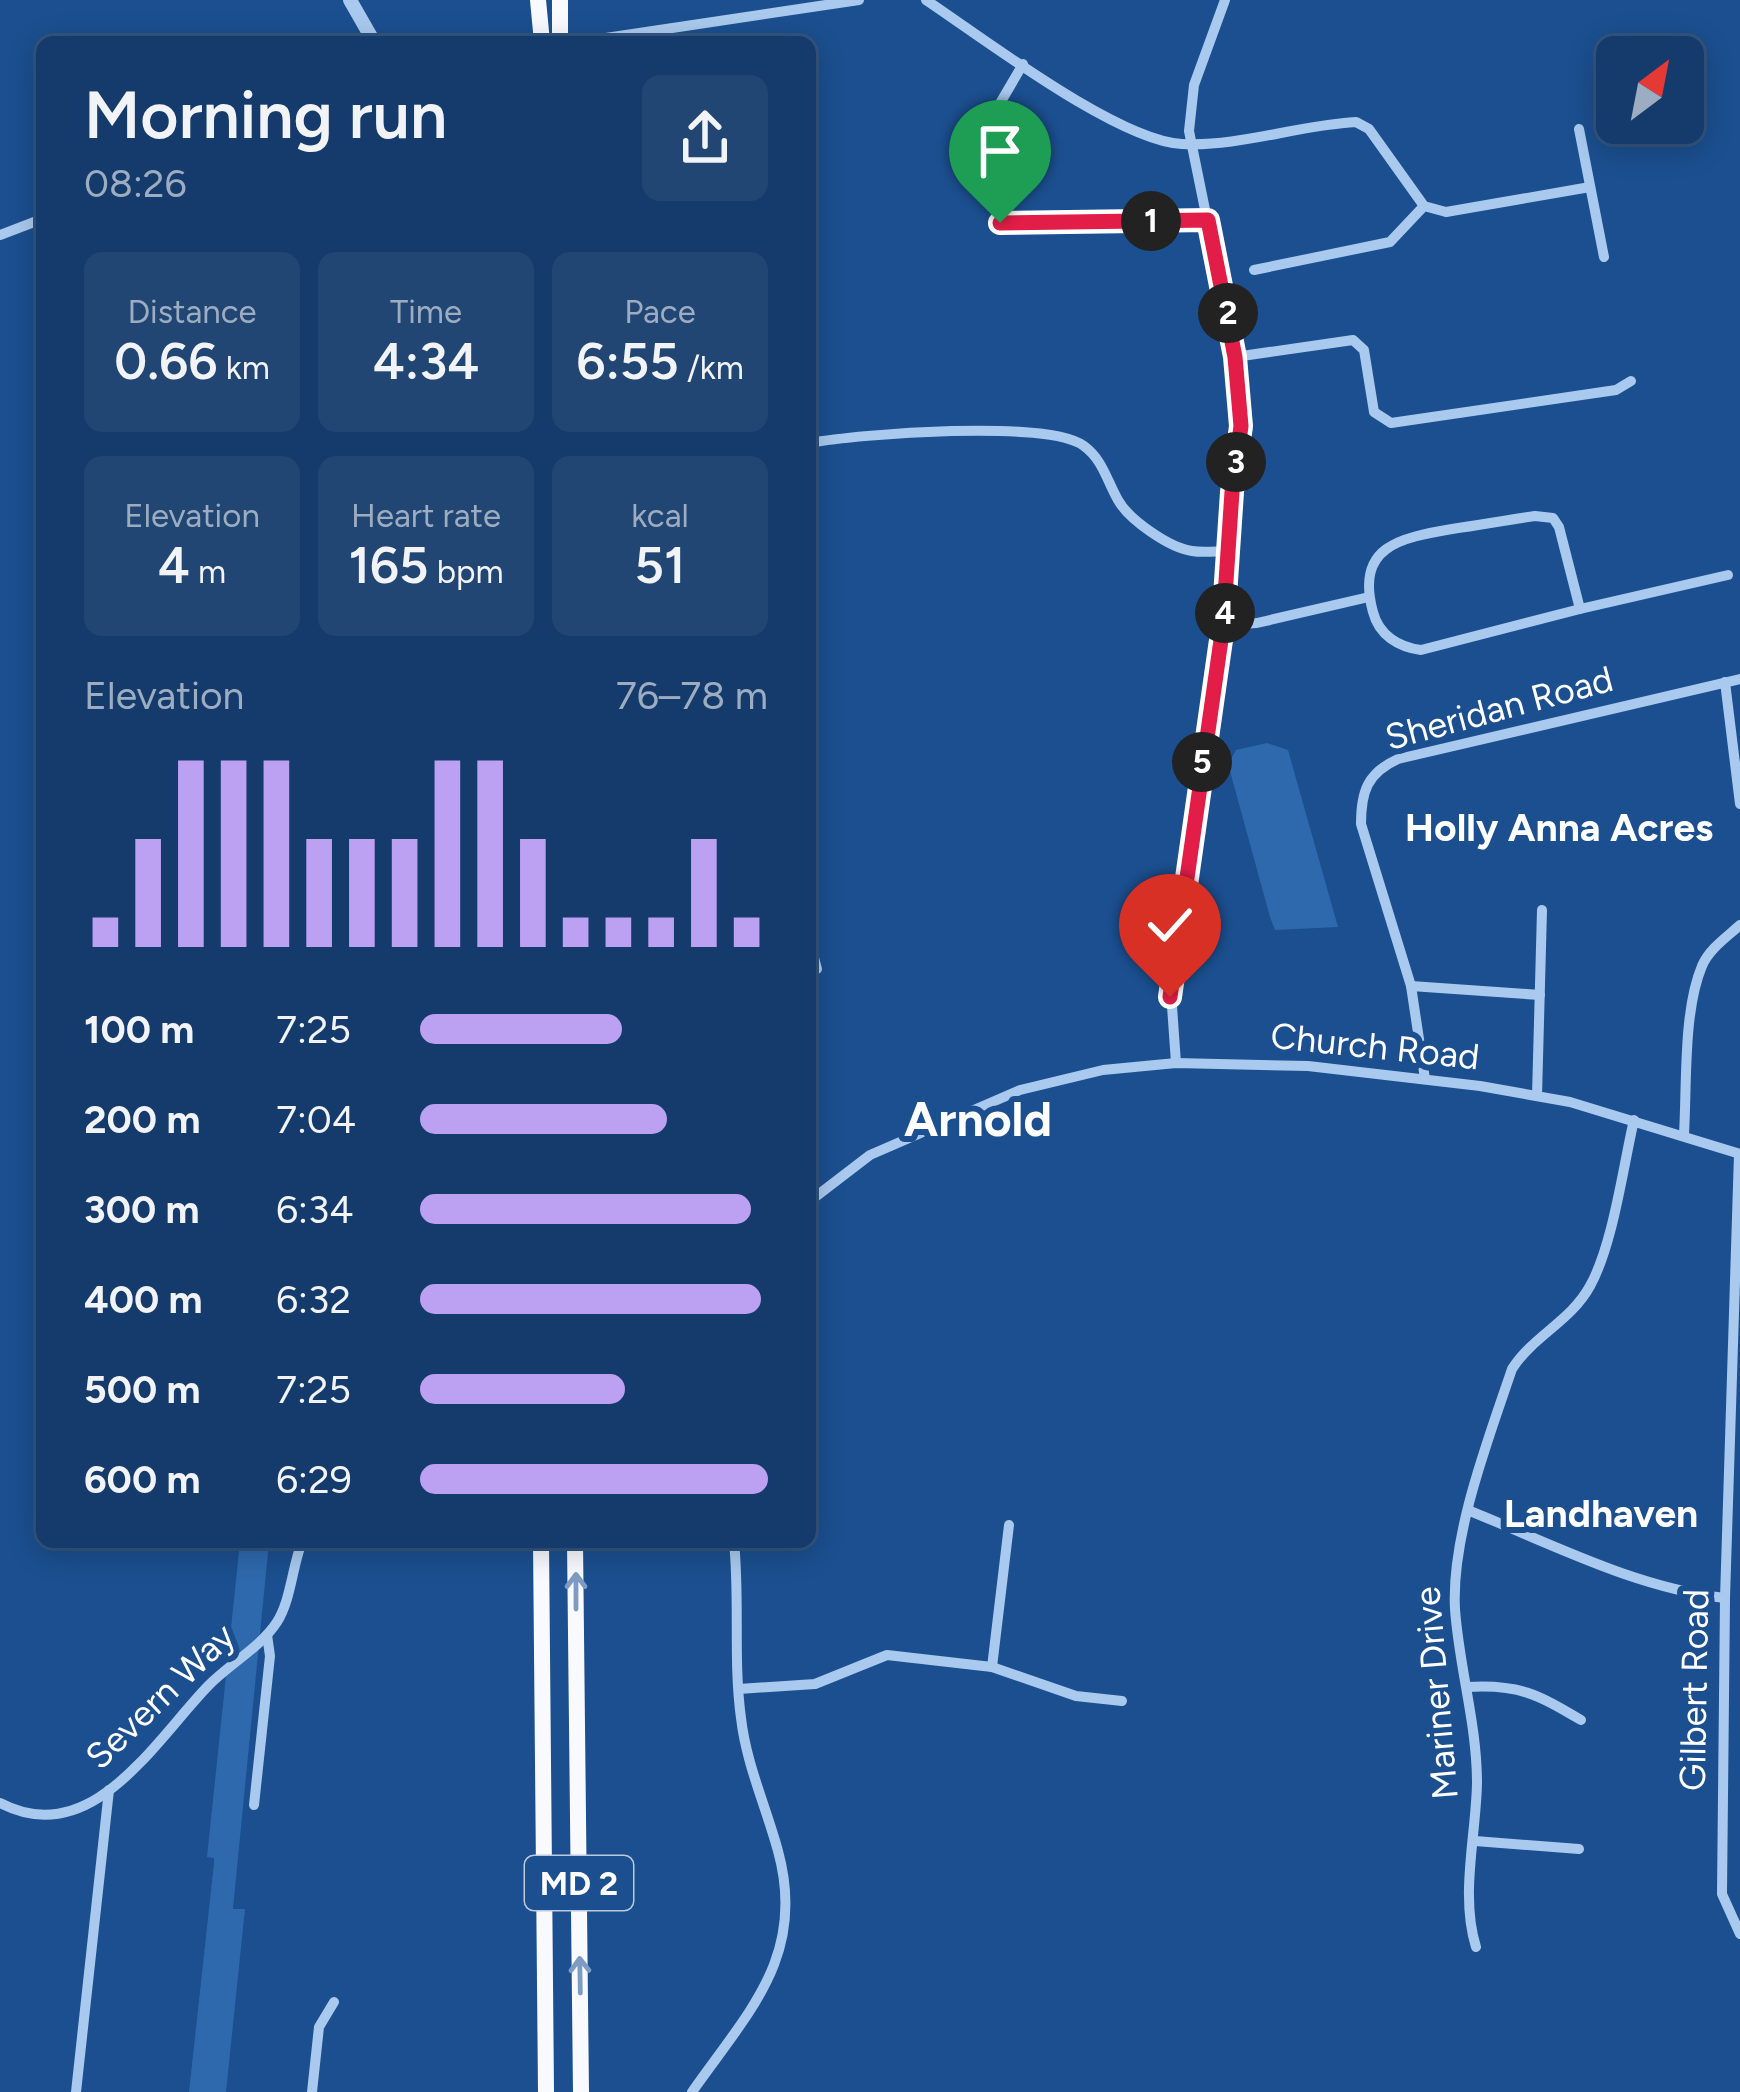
<!DOCTYPE html>
<html lang="en">
<head>
<meta charset="utf-8">
<style>
	:root { --surface:#143b6b; --page:#214673; --text:#f1f3f6; --muted:#9dadc1; --line:#33557e; --accent:#bca0f2 }
	body { margin:0; font-family:Figtree,sans-serif; background:var(--page); color:var(--text); height:100vh; display:flex; flex-direction:column; font-size:45px; white-space:nowrap }
	* { box-sizing:border-box; margin:0 }
	p { font-size:39px; color:var(--muted) }
	.icon { flex:none; width:66px; height:66px; fill:none; stroke:currentColor; stroke-width:2; stroke-linecap:round; stroke-linejoin:round }
	.map { position:relative; flex:1; overflow:hidden }
	.details { position:absolute; left:36px; top:36px; width:780px; height:1512px; display:flex; flex-direction:column; background:var(--surface); border-radius:18px; box-shadow:0 6px 30px #0003,0 0 0 3px var(--line) }
	.details>* { flex:none }
	.needle { width:78px; rotate:32deg }
	.fabs { position:absolute; left:1596px; top:36px; display:grid; gap:24px }
	.fabs a { display:grid; place-items:center; width:108px; height:108px; border-radius:18px; background:var(--surface); box-shadow:0 6px 30px #0003,0 0 0 3px var(--line); font-size:60px }
	.pin { position:absolute; display:grid; place-items:center; width:102px; height:102px; color:#fff; margin:-123px -51px; border-radius:50% 50% 50% 0; rotate:-45deg; box-shadow:0 0 12px #0007 }
	.pin .icon { rotate:45deg }
	.km { position:absolute; width:60px; height:60px; margin:-30px; border-radius:50%; background:#222; color:#fff; font-size:33px; line-height:60px; text-align:center }
	.round { display:grid; place-items:center; flex:none; width:126px; height:126px; border-radius:18px; background:var(--page) }
	.headline { display:flex; align-items:center; justify-content:space-between; height:204px; padding:0 48px }
	h1 { font-size:66px; font-weight:600; line-height:90px }
	.figures { display:grid; grid-template-columns:repeat(3,1fr); gap:18px; height:204px; padding:12px 48px }
	.figures div { display:grid; align-content:center; border-radius:18px; background:var(--page); text-align:center }
	.figures b { font-size:51px; font-weight:600 }
	.figures small { font-size:33px; font-weight:400 }
	.figures p { font-size:33px }
	.chart { height:336px; padding:24px 48px }
	.chart p { display:flex; justify-content:space-between }
	.chart svg { width:100%; height:216px; margin-top:12px; stroke:var(--accent); stroke-width:6 }
	ul { padding:0 48px; list-style:none; font-size:39px }
	li { display:grid; grid-template-columns:192px 144px 1fr; align-items:center; height:90px }
	li i { height:30px; border-radius:15px; background:var(--accent) }
	.map>svg:first-child { display:block }
	.green { fill:#2e69ad }
	.lines { fill:none; stroke-linecap:round; stroke-linejoin:round }
	.minor { stroke:#a9c9ee; stroke-width:10 }
	.tertiary { stroke:#a9c9ee; stroke-width:14 }
	.trunk { stroke:#f8faff; stroke-width:16 }
	.oneway { stroke:#7e9cc1 }
	.route-casing { stroke:#fff; stroke-width:24 }
	.route { stroke:#e11d48; stroke-width:15 }
	.labels { text-anchor:middle; dominant-baseline:central; stroke-width:12; stroke-linejoin:round; paint-order:stroke }
	.shield { fill:#1b4f8f; stroke:#bbcadd; stroke-width:3 }
	.shield-label { font-size:33px; font-weight:bold; fill:#fff }
	.street-label { font-size:36px; fill:#fff; stroke:#1b4f8f }
	.neighbourhood-label { font-size:39px; font-weight:bold; fill:#fff; stroke:#1b4f8f }
	.district-label { font-size:48px; font-weight:bold; fill:#fff; stroke:#1b4f8f }
</style>
</head>
<body>
<div class="map">
<svg width="1740" height="2092" viewBox="0 0 1740 2092">
	<rect width="100%" height="100%" fill="#1b4f8f"/>
	<g class="green">
		<path d="M1267 743 1288 750 1338 927 1275 930 1270 917 1228 764 1236 750Z"/>
		<path d="M240 1542H269L233 1909H245L226 2092H189L214 1863V1858L207 1857Z"/>
	</g>
	<g class="lines">
		<g class="minor">
			<path d="M926 0C983 38 1118 141 1182 144 1240 147 1298 125 1356 122L1369 129 1424 206 1446 212 1590 187"/>
			<path d="M579 42 859 0"/>
			<path d="M1023 64 999 105 1000 223 1208 220"/>
			<path d="M1579 129 1604 257"/>
			<path d="M0 235 42 219"/>
			<path d="M1254 270 1390 242 1424 206"/>
			<path d="M1235 357 1353 340 1364 350 1374 412 1391 423 1616 390 1631 381"/>
			<path d="M810 443C858 434 1048 419 1084 446 1103 460 1107 481 1118 500 1129 520 1170 548 1192 551 1204 553 1217 551 1229 551"/>
			<path d="M1535 516 1553 518 1559 527 1580 609 1421 650C1398 647 1379 635 1373 612 1355 546 1400 538 1452 529 1480 525 1507 520 1535 516Z"/>
			<path d="M1580 609 1728 575"/>
			<path d="M1223 625 1257 623 1369 597"/>
			<path d="M1725 682 1740 804"/>
			<path d="M810 943 817 969 810 970"/>
			<path d="M1411 986 1540 995"/>
			<path d="M1176 1063 1170 978 1223 625 1232 492 1241 426 1235 357 1189 131 1194 85 1225 0"/>
			<path d="M1425 1079 1411 986 1361 824C1361 792 1367 773 1398 759L1740 679"/>
			<path d="M1537 1096 1542 910"/>
			<path d="M1684 1134C1687 1085 1683 1011 1702 966 1709 949 1727 937 1740 925"/>
			<path d="M1739 1154 1725 1598 1722 1894 1740 1934"/>
			<path d="M810 1201 870 1155 1020 1090 1103 1070 1176 1063 1308 1066 1480 1086 1570 1102 1740 1154"/>
			<path d="M1470 1511C1552 1544 1636 1588 1725 1598"/>
			<path d="M992 1667 1009 1525"/>
			<path d="M1467 1687C1519 1684 1537 1694 1581 1720"/>
			<path d="M739 1689 815 1684 887 1655 992 1667 1076 1696 1122 1701"/>
			<path d="M0 1803C91 1851 154 1742 208 1686 229 1664 260 1648 277 1622 291 1600 292 1567 302 1542"/>
			<path d="M254 1805 270 1656 267 1635"/>
			<path d="M1475 1841 1579 1849"/>
			<path d="M1476 1947C1460 1896 1476 1836 1477 1783 1477 1724 1459 1667 1455 1609 1451 1536 1488 1440 1512 1369 1533 1336 1571 1321 1590 1286 1613 1245 1623 1167 1634 1120"/>
			<path d="M76 2092 109 1790"/>
			<path d="M312 2092 319 2027 334 2002"/>
			<path d="M692 2092C748 2012 807 1956 778 1851 766 1807 746 1763 741 1718 733 1660 740 1600 734 1542"/>
		</g>
		<path class="tertiary" d="M350 0 374 42"/>
		<g class="trunk">
			<path d="M538 0 542 42"/>
			<path d="M560 42V0"/>
			<path d="M541 1542 546 2092"/>
			<path d="M575 1542 581 2092"/>
		</g>
	</g>
	<defs><path id="oneway-shaft" d="M-6 0H5M1.5-3L5.5 0L1.5 3" fill="none" stroke-width="1.6" stroke-linecap="round" stroke-linejoin="round" transform="scale(3)"/></defs>
	<g class="oneway">
		<use href="#oneway-shaft" transform="translate(576 1591) rotate(-90)"/>
		<use href="#oneway-shaft" transform="translate(580 1975) rotate(-91)"/>
	</g>
	<g class="lines">
		<defs>
			<path id="route" d="M1000 223 1208 220 1235 357 1241 426 1232 492 1223 626 1170 997"/>
		</defs>
		<use href="#route" class="route-casing"/>
		<use href="#route" class="route"/>
	</g>
	<g class="labels">
		<rect class="shield" x="525" y="1856" width="108" height="54" rx="9"/>
		<g class="shield-label">
			<text x="579" y="1883">MD 2</text>
		</g>
		<g class="street-label">
			<text transform="translate(1499 708) rotate(-15)">Sheridan Road</text>
			<text transform="translate(1375 1046) rotate(6)">Church Road</text>
			<text transform="translate(1694 1690) rotate(-89)">Gilbert Road</text>
			<text transform="translate(1436 1693) rotate(-95)">Mariner Drive</text>
			<text transform="translate(160 1696) rotate(-44)">Severn Way</text>
		</g>
		<g class="neighbourhood-label">
			<text x="1559" y="827">Holly Anna Acres</text>
			<text x="1601" y="1513">Landhaven</text>
		</g>
		<g class="district-label">
			<text x="978" y="1119">Arnold</text>
		</g>
	</g>
</svg>
<div class="fabs">
<a><svg class="needle" viewBox="-14 -14 28 28"><path d="M0-13l5 13h-10z" fill="#e53935"/><path d="M0 13l5-13h-10z" fill="#9dadc1"/></svg></a>
</div>
<div class="pin" style="left:1000px;top:223px;background:#1e9e55"><svg class="icon" aria-label="arrive" viewBox="0 0 24 24"><path d="M6 21V4h12l-3 4 3 4H6"/></svg></div>
<div class="pin" style="left:1170px;top:997px;background:#d93025"><svg class="icon" aria-label="check" viewBox="0 0 24 24"><path d="M5 12l5 5 9-10"/></svg></div>
<b class="km" style="left:1151px;top:221px">1</b>
<b class="km" style="left:1228px;top:313px">2</b>
<b class="km" style="left:1236px;top:462px">3</b>
<b class="km" style="left:1225px;top:613px">4</b>
<b class="km" style="left:1202px;top:762px">5</b>
<section class="details">
<div class="headline"><div><h1>Morning run</h1><p>08:26</p></div><a class="round"><svg class="icon" aria-label="share" viewBox="0 0 24 24"><path d="M12 15V3M7 8l5-5 5 5M5 13v7h14v-7"/></svg></a></div>
<div class="figures">
<div><p>Distance</p><b>0.66<small> km</small></b></div>
<div><p>Time</p><b>4:34</b></div>
<div><p>Pace</p><b>6:55<small> /km</small></b></div>
</div>
<div class="figures">
<div><p>Elevation</p><b>4<small> m</small></b></div>
<div><p>Heart rate</p><b>165<small> bpm</small></b></div>
<div><p>kcal</p><b>51</b></div>
</div>
<div class="chart"><p><span>Elevation</span>76–78 m</p>
<svg viewBox="0 0 160 44" preserveAspectRatio="none"><path d="M5 44V38M15 44V22M25 44V6M35 44V6M45 44V6M55 44V22M65 44V22M75 44V22M85 44V6M95 44V6M105 44V22M115 44V38M125 44V38M135 44V38M145 44V22M155 44V38"/></svg>
</div>
<ul>
<li><b>100 m</b>7:25<i style="width:58%"></i></li>
<li><b>200 m</b>7:04<i style="width:71%"></i></li>
<li><b>300 m</b>6:34<i style="width:95%"></i></li>
<li><b>400 m</b>6:32<i style="width:98%"></i></li>
<li><b>500 m</b>7:25<i style="width:59%"></i></li>
<li><b>600 m</b>6:29<i style="width:100%"></i></li>
</ul>
</section>
</div>
</body>
</html>
